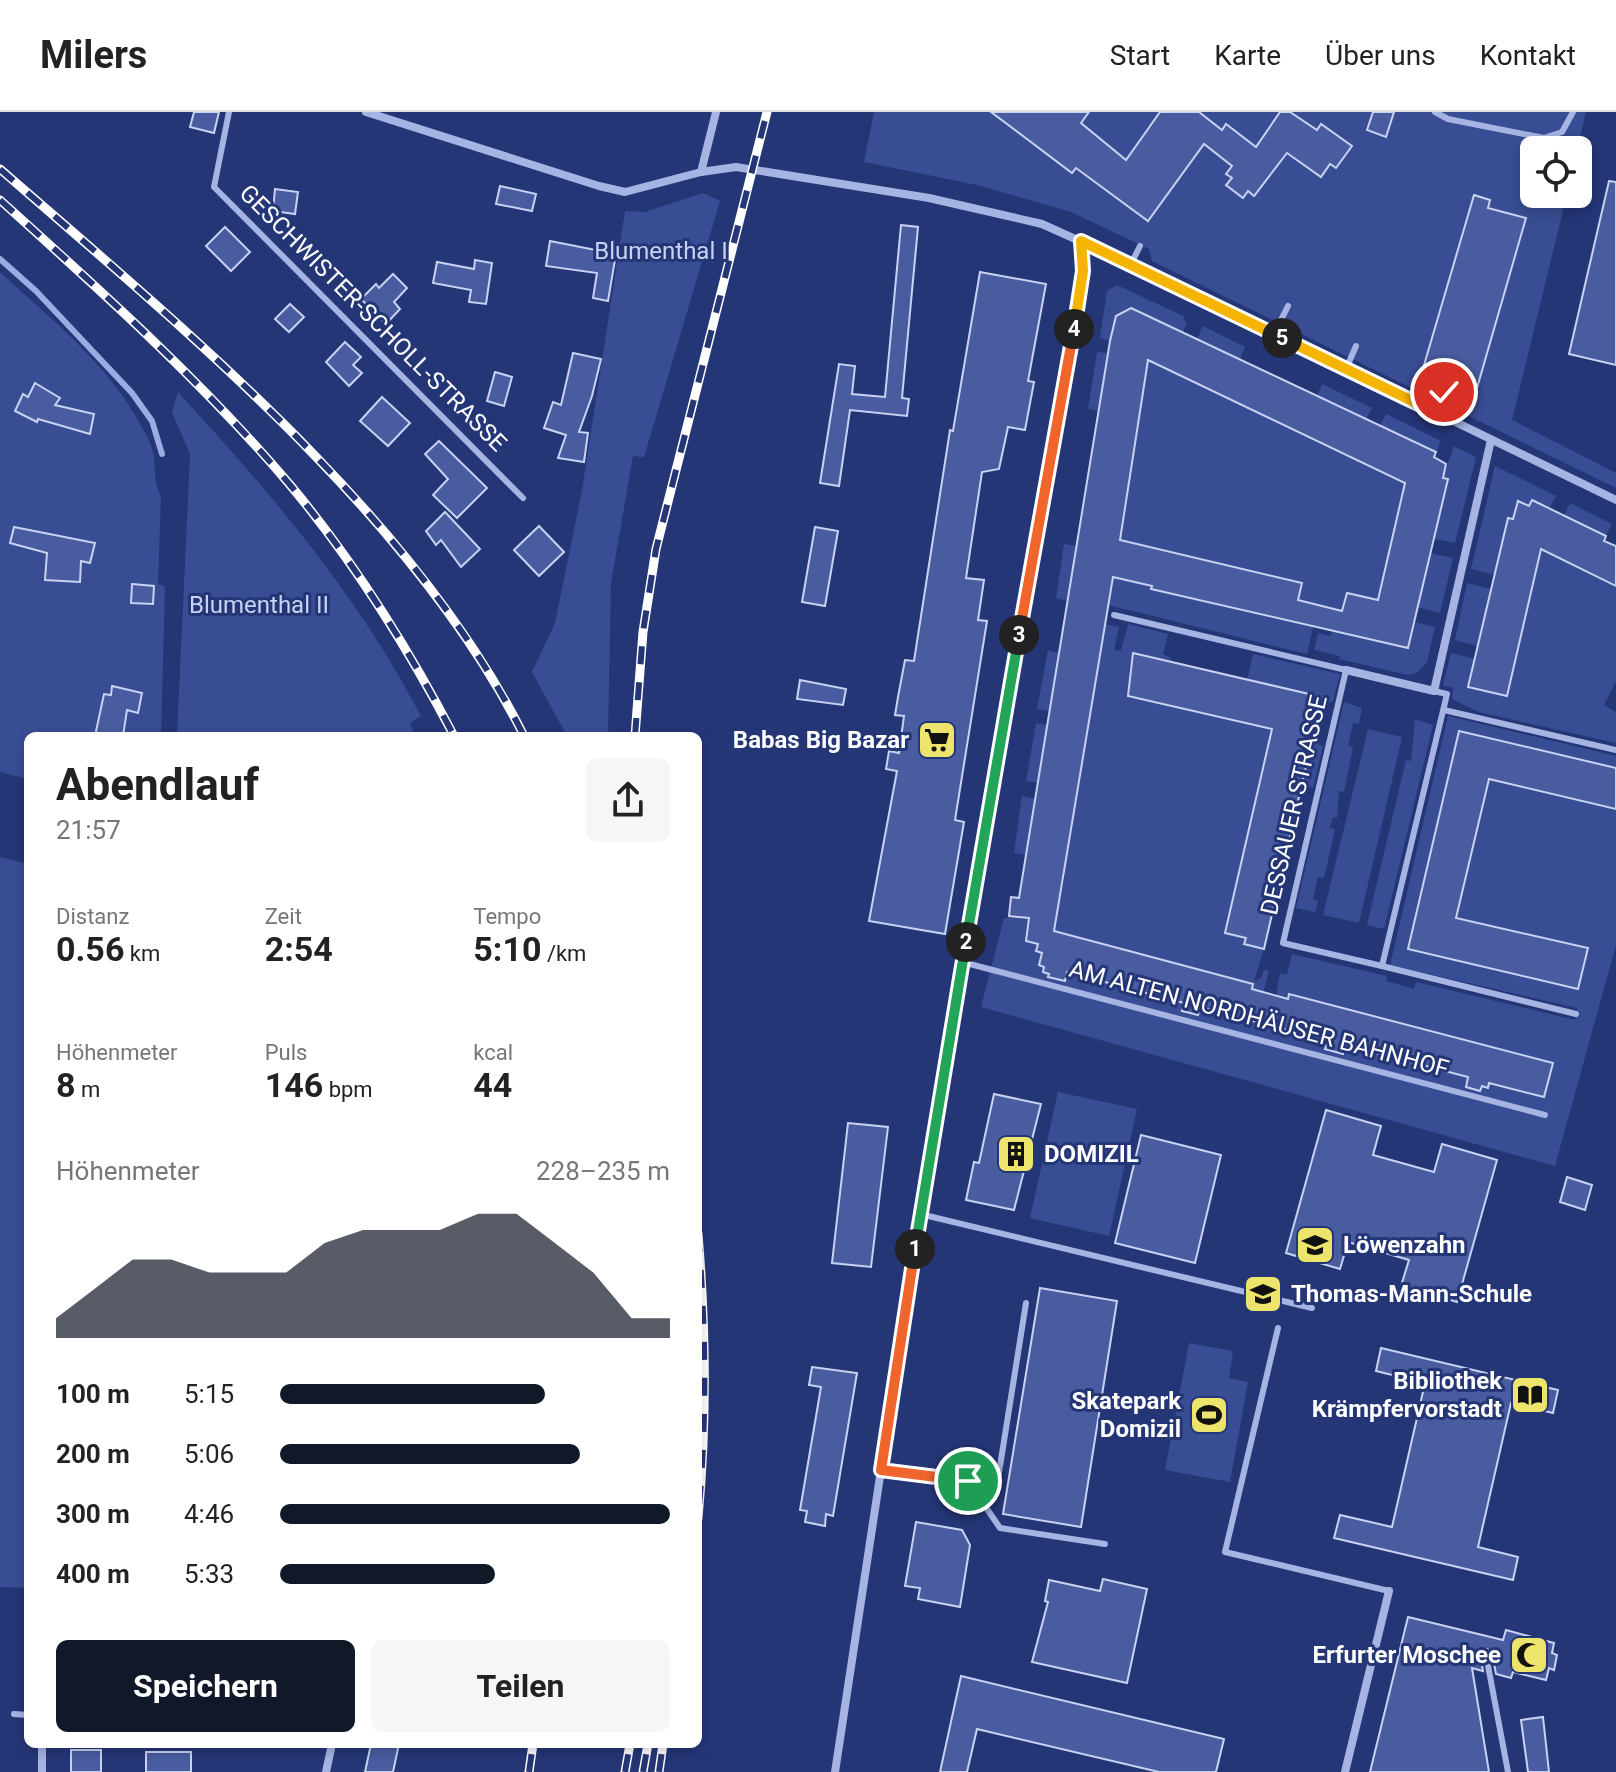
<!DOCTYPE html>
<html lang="de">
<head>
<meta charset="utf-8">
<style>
	:root { --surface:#fff; --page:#f6f6f6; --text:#222; --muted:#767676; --line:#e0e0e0; --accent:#111827 }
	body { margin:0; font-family:Roboto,sans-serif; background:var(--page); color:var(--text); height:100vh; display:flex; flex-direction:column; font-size:30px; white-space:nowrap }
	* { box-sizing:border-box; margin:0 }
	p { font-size:26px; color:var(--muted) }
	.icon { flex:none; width:44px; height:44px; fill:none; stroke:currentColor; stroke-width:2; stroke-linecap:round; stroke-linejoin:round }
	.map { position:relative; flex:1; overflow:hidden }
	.panel { position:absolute; left:24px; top:620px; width:678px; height:1016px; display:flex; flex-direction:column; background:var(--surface); border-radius:12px; box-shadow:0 4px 12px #0003 }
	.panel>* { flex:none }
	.buttons { position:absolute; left:1520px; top:24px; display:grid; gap:16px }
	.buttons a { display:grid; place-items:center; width:72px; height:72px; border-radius:12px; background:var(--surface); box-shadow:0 4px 12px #0003; font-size:40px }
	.pin { position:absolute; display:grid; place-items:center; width:68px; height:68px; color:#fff; margin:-34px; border:4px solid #fff; border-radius:50%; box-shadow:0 2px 8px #0007 }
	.km { position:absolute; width:40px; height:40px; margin:-20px; border-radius:50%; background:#222; color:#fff; font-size:22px; line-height:40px; text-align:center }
	.round { display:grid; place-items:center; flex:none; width:84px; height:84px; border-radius:12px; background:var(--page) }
	.overview { display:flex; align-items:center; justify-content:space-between; height:136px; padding:0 32px }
	h1 { font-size:44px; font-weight:700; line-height:60px }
	.stats { display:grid; grid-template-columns:repeat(3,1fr); gap:12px; height:136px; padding:8px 32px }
	.stats div { display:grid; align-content:center }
	.stats b { font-size:34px; font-weight:700 }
	.stats small { font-size:22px; font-weight:400 }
	.stats p { font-size:22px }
	.chart { height:224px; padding:16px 32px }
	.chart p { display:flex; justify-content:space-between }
	.chart svg { width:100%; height:144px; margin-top:8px; fill:var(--accent); opacity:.7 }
	.action { display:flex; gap:16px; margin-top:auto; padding:16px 32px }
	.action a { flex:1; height:92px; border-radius:12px; background:var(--accent); color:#fff; font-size:32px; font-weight:700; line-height:92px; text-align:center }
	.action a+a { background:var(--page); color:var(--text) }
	ul { padding:0 32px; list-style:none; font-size:26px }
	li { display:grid; grid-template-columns:128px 96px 1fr; align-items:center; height:60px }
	li i { height:20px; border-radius:10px; background:var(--accent) }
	header { display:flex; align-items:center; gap:48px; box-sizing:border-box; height:112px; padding:0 40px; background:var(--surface); border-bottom:2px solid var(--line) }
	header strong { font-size:38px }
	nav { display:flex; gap:44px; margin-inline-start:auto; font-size:28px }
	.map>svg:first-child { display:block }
	.green { fill:#394d94 }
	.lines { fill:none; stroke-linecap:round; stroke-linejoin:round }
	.stream { stroke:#9aace3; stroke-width:6 }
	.building { fill:#495c9f; stroke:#c8d2f2; stroke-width:2; fill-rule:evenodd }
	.lane { stroke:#a6b4e3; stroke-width:6 }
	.street { stroke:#a6b4e3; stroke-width:8 }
	.rail-casing { stroke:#fff; stroke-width:9 }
	.rail { stroke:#253677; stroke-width:6; stroke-dasharray:18; stroke-linecap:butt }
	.split-1-casing { stroke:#fff; stroke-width:16 }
	.split-2-casing { stroke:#fff; stroke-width:16 }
	.split-3-casing { stroke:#fff; stroke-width:16 }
	.split-4-casing { stroke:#fff; stroke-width:16 }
	.split-5-casing { stroke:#fff; stroke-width:16 }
	.split-6-casing { stroke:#fff; stroke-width:16 }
	.split-1 { stroke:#f0652b; stroke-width:10 }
	.split-2 { stroke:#22a559; stroke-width:10 }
	.split-3 { stroke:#22a559; stroke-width:10 }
	.split-4 { stroke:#f0652b; stroke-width:10 }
	.split-5 { stroke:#f5b400; stroke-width:10 }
	.split-6 { stroke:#f5b400; stroke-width:10 }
	.labels { text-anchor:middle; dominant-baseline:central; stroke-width:6; stroke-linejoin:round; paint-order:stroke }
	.park-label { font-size:24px; fill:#c8d2f2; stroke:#253677 }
	.street-label { font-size:24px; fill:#fff; stroke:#253677 }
	.poi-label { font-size:24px; font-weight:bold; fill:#fff; stroke:#253677; text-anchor:end }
</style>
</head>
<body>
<header>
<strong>Milers</strong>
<nav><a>Start</a><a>Karte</a><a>Über uns</a><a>Kontakt</a></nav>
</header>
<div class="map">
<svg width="1616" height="1660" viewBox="0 0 1616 1660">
	<rect width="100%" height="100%" fill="#253677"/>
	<g class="green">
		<path d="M874 0H1586L1577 38H1534V82H1567L1512 308 1616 361V376L1152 149 1149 137 1071 100 977 73 864 50Z"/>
		<path d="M703 81 720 89 644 345 633 344 611 471 608 621 566 622 532 560 555 511 582 378 625 99 645 100Z"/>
		<path d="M0 160C48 204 101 246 135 303 141 313 148 325 152 336 157 352 152 370 161 383L158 472 165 474 161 624H28V667L0 660Z"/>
		<path d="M1117 173 1185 205 1183 208 1187 210 1183 220 1131 196 1116 204 1111 229 1100 226 1107 179Z"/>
		<path d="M1203 214 1245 235 1240 247 1197 227Z"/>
		<path d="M1097 240 1108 241 1099 299 1088 297Z"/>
		<path d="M1144 245 1405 371 1378 488 1347 481 1342 499 1318 493 1307 542 1108 493V464L1152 474V478L1292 510 1302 472 1133 431H1119Z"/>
		<path d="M1322 272 1372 296 1366 307 1317 284Z"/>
		<path d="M178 280C270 380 358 483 421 604L410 611 415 624H177L190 342 172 300Z"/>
		<path d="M1386 302 1441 329 1436 340 1380 314Z"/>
		<path d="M1454 334 1476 345 1455 431 1434 427 1448 368 1443 366Z"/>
		<path d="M1495 354 1556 384 1549 397 1532 388 1529 394 1518 389 1513 407 1508 406 1495 463 1471 457Z"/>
		<path d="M1570 391 1612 412 1606 424 1564 404Z"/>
		<path d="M1064 432 1077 434 1071 490 1056 486Z"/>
		<path d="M1542 434 1616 474V569L1604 593 1616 600V631L1479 600 1452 587 1453 576 1443 573 1451 541 1475 547 1532 475Z"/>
		<path d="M1430 441 1453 446 1440 501 1417 495Z"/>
		<path d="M1467 471 1492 477 1478 534 1455 528Z"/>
		<path d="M1414 510 1435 515 1427 550 1417 561 1408 563 1339 547 1340 544 1314 538 1318 521 1331 524 1332 519 1407 536Z"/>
		<path d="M1105 512 1119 515 1114 538 1121 539 1128 512 1168 522 1163 542 1171 546V550L1133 542 1129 560 1168 593 1272 617 1225 821 1246 826 1245 832 1264 837 1254 869 1261 866 1264 857 1269 859 1257 904 1246 901 1253 872 1043 817 1047 790 1059 792 1065 763 1061 762 1062 752H1066L1088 620 1085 619 1086 609H1089Z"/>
		<path d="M1048 538 1059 541 1050 599 1037 597Z"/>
		<path d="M1253 542 1340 562 1333 589 1325 593 1323 613 1247 569Z"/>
		<path d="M1344 590 1362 596 1359 612 1353 611 1348 634 1353 635 1344 680 1339 679 1337 706 1333 705 1330 716 1335 717 1324 766 1318 765 1313 787 1318 789 1315 800 1296 796Z"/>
		<path d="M1448 604 1616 644V656L1459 619 1408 836 1578 876 1588 836 1456 806 1489 667 1616 697V833L1555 1054 981 895 1004 806H1029L1026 828 1038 832 1036 839 1042 841 1043 860 1049 862 1048 865 1064 869 1067 860 1184 891 1182 899 1198 903 1200 895 1327 929 1326 937 1342 942 1346 933 1468 965 1466 975 1480 979 1482 974 1488 976 1489 971 1544 985 1553 951 1276 884 1280 861 1287 863 1292 842 1387 864 1386 869 1414 877 1416 870 1575 908 1577 896 1390 853Z"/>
		<path d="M1415 607 1433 613 1384 817 1367 813 1406 648 1411 649Z"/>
		<path d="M1036 611 1047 613 1038 671 1026 669Z"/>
		<path d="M1368 617 1402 625 1359 811 1323 803Z"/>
		<path d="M1312 624 1319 625V633L1323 634 1313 676 1301 674Z"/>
		<path d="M1022 684 1035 687 1026 743 1014 741Z"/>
		<path d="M0 745 28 752V1476L0 1475Z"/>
		<path d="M1058 980 1137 997 1109 1124 1030 1106Z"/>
		<path d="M1189 1231 1233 1239 1229 1266 1248 1270 1230 1370 1165 1358Z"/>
	</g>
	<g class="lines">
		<path class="stream" d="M0 147 36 179 132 281 152 309 162 342"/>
	</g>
	<g class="building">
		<path d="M194 0H219L214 21 190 15Z"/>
		<path d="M991 0H1089L1081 11 1126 48 1160 0H1199L1222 18 1226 12 1256 35 1280 0H1290L1317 18 1321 12 1352 34 1336 56 1330 52 1321 65 1287 41 1254 84 1248 79 1243 86 1226 73 1232 66 1226 62 1232 54 1204 32 1148 109 1076 56 1072 61Z"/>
		<path d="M1373 0H1394L1386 25 1367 18Z"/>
		<path d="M1609 69 1616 70V253L1569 242Z"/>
		<path d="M500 74 536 82 532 99 496 92Z"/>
		<path d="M275 77 298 80 295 102 273 99Z"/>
		<path d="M1474 83 1490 88 1488 96 1526 106 1477 276 1422 260Z"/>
		<path d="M901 113 918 115 902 286 909 287 907 304 850 298 839 374 820 371 839 252 855 254 852 282 885 285Z"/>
		<path d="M225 115 250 140 231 159 206 134Z"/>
		<path d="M550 129 616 142 608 189 593 186 597 161 546 154Z"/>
		<path d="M475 148 492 151 486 192 469 190 471 178 433 171 437 150 474 157Z"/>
		<path d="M980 160 1046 172 1028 269 1034 270 1025 318 1008 315 999 357 982 360 966 466 984 468 978 508 987 509 955 708 964 710 945 822 869 809 897 659 886 657 889 639 899 641 904 604 895 603 898 585 905 548 914 549 950 318 953 319Z"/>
		<path d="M393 162 407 176 394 190 400 197 386 212 361 187 376 172 379 176Z"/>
		<path d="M290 192 304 205 289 220 275 207Z"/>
		<path d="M1131 196 1436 340 1434 345 1446 352 1443 366 1448 367 1408 536 1151 477 1152 474 1113 465 1054 819 1253 872 1252 877 1288 887 1289 882 1553 951 1544 985 1489 971 1488 976 1482 974 1480 979 1466 975 1468 965 1345 933 1343 942 1325 937 1328 929 1200 895 1198 903 1182 899 1184 891 1067 860 1065 869 1048 865 1049 862 1043 860 1044 855 1039 853 1042 841 1036 839 1038 832 1026 829 1029 806 1009 804 1011 785 1019 786 1110 229 1116 204ZM1148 248 1405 371 1378 488 1347 481 1342 499 1298 488 1302 471 1120 428Z"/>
		<path d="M345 230 361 245 353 253 362 261 349 274 326 250Z"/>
		<path d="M573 241 601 247 592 284 579 320 588 321 584 350 558 346 566 323 544 316 553 290 561 293Z"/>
		<path d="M495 260 512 265 504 294 487 289Z"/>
		<path d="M35 271 60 286 55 293 94 302 90 322 38 307 37 310 15 299 23 282 28 285Z"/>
		<path d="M382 285 410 311 388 334 360 309Z"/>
		<path d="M439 329 487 376 457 406 433 383 448 367 425 342Z"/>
		<path d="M1532 388 1606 424 1604 429 1616 434V474L1541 437 1507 584 1468 575 1508 406 1513 407 1518 389 1529 394Z"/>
		<path d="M445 400 480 437 461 455 441 428 436 433 426 419Z"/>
		<path d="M539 414 564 440 539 464 514 438Z"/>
		<path d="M14 415 95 431 90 451 81 449 80 470 45 468 47 441 10 431Z"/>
		<path d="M815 415 838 419 825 494 802 490Z"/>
		<path d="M132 472 154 474 153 492 131 491Z"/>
		<path d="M1133 541 1322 585 1264 837 1244 832 1246 826 1225 821 1272 617 1128 584Z"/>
		<path d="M800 568 846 577 843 593 797 587Z"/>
		<path d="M112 574 142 581 138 601 127 598 123 624H95L104 582 111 583Z"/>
		<path d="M1459 619 1616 656V697L1489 667 1456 806 1588 836 1578 877 1408 837Z"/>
		<path d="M994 982 1041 992 1014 1098 966 1088 974 1050 979 1051Z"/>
		<path d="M1326 998 1381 1014 1373 1043 1434 1060 1442 1032 1497 1048 1457 1190 1401 1174 1409 1148 1348 1130 1340 1157 1286 1141Z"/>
		<path d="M848 1011 888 1015 871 1155 832 1151Z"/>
		<path d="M1141 1023 1221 1043 1195 1151 1115 1131Z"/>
		<path d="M1567 1065 1592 1073 1585 1098 1560 1090Z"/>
		<path d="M1040 1176 1117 1189 1081 1415 1003 1402Z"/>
		<path d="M1381 1236 1558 1278 1553 1301 1511 1291 1478 1435 1518 1445 1513 1468 1334 1426 1340 1403 1392 1415 1425 1271 1376 1259Z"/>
		<path d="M812 1255 857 1261 833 1404 826 1402 825 1414 805 1410 807 1399 800 1398 821 1275 809 1273Z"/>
		<path d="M916 1410 962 1418 970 1433 960 1495 918 1487 920 1476 905 1474Z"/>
		<path d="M1103 1467 1147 1477 1127 1571 1032 1550 1048 1490 1045 1489 1049 1468 1100 1479Z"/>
		<path d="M1408 1505 1503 1528 1506 1518 1554 1531 1552 1541 1557 1543 1554 1558 1549 1556 1546 1568 1513 1560 1511 1566 1496 1562 1492 1541 1487 1537 1480 1542 1483 1559 1472 1556 1489 1660H1370Z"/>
		<path d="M961 1564 1224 1627 1216 1660H1159L977 1617 967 1660H940Z"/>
		<path d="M1543 1605 1549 1660H1528L1521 1608Z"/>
		<path d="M371 1632H399L393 1660H365Z"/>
		<rect x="71" y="1638" width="30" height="22"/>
		<rect x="146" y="1640" width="45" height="20"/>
	</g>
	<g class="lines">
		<g class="lane">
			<path d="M229 0 214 75 523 386"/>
			<path d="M1435 0 1448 7 1544 26 1562 20 1573 0"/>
			<path d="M1131 152 1140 134"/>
			<path d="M1274 222 1288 194"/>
			<path d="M1346 257 1356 234"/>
			<path d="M1435 300 1446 276"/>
			<path d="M1114 503 1346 558 1283 831 1382 854 1447 582 1434 579"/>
			<path d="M1444 598 1616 638"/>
			<path d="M962 850 1545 1003"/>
			<path d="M1382 854 1576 902"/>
			<path d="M920 1102 1312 1196"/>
			<path d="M1278 1216 1225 1440 1389 1479"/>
			<path d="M881 1358 997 1373 1026 1191"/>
			<path d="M968 1369 1000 1416 1105 1432"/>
			<path d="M1486 1543 1508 1660"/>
			<path d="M14 1602 28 1603"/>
		</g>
		<g class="street">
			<path d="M366 0 599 74 625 80 701 60 736 55 929 86 1042 112 1124 149 1616 388"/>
			<path d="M701 60 716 0"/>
			<path d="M1346 558 1434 579 1491 328"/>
			<path d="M42 1660V1632"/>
			<path d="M326 1660 332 1632"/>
			<path d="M835 1660 920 1102 1083 159 1081 129"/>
			<path d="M1345 1660 1389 1479"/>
		</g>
		<defs>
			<g id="rail">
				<path d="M0 57C184 217 414 404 524 624"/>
				<path d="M0 88C101 179 203 270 291 374 355 451 408 536 454 624"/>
				<path d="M635 624 643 520 656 437 767 0"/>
				<path d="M698 1122C706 1217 707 1311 698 1406"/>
				<path d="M529 1660 533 1632"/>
				<path d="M625 1660 630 1632"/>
				<path d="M643 1660 648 1632"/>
				<path d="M659 1660 663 1632"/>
			</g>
		</defs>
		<use href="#rail" class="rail-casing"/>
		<use href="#rail" class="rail"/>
	</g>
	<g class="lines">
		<defs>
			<path id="split-1" d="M915 1137 881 1358 968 1369"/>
			<path id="split-2" d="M915 1137 966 830"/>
			<path id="split-3" d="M966 830 1019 523"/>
			<path id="split-4" d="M1019 523 1074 217"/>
			<path id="split-5" d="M1074 217 1083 159 1081 129 1282 226"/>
			<path id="split-6" d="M1282 226 1435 300 1444 280"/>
		</defs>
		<use href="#split-1" class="split-1-casing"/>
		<use href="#split-2" class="split-2-casing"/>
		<use href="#split-3" class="split-3-casing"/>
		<use href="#split-4" class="split-4-casing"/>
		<use href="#split-5" class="split-5-casing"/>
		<use href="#split-6" class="split-6-casing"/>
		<use href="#split-1" class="split-1"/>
		<use href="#split-2" class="split-2"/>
		<use href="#split-3" class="split-3"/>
		<use href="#split-4" class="split-4"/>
		<use href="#split-5" class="split-5"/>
		<use href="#split-6" class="split-6"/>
	</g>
	<defs>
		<symbol id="supermarket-square" viewBox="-11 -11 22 22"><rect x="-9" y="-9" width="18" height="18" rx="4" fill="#ece46b" stroke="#253677"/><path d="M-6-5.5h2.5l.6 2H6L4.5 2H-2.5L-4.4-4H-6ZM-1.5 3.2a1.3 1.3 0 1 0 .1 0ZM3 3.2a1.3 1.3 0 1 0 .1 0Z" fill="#111"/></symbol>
		<symbol id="building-square" viewBox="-11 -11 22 22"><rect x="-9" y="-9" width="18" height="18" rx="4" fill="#ece46b" stroke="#253677"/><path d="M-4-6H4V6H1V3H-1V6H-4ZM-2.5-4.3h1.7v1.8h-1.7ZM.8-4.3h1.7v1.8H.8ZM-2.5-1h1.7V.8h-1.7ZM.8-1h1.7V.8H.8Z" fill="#111"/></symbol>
		<symbol id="school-square" viewBox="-11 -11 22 22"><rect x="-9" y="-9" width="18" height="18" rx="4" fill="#ece46b" stroke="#253677"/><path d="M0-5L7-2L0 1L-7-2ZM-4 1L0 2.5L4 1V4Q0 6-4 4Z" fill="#111"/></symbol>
		<symbol id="library-square" viewBox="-11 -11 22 22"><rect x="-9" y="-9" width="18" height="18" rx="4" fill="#ece46b" stroke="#253677"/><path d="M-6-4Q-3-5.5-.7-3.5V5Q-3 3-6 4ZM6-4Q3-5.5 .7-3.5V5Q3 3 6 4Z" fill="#111"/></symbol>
		<symbol id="stadium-square" viewBox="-11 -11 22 22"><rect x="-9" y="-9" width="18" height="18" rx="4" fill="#ece46b" stroke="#253677"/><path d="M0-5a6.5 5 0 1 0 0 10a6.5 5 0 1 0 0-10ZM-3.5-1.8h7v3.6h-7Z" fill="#111"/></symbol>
		<symbol id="mosque-square" viewBox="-11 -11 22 22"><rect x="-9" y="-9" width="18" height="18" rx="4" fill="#ece46b" stroke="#253677"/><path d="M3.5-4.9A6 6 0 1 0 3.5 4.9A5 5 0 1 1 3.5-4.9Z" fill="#111"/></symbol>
	</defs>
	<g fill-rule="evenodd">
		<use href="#supermarket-square" x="915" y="606" width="44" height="44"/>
		<use href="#building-square" x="994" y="1020" width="44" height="44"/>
		<use href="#school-square" x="1293" y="1111" width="44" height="44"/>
		<use href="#school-square" x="1241" y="1160" width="44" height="44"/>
		<use href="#library-square" x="1508" y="1261" width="44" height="44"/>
		<use href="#stadium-square" x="1187" y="1281" width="44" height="44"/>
		<use href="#mosque-square" x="1507" y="1521" width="44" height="44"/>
	</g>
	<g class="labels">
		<g class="park-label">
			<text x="661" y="139">Blumenthal I</text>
			<text x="259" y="493">Blumenthal II</text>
		</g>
		<g class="street-label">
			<text transform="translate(373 206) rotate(45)">GESCHWISTER-SCHOLL-STRASSE</text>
			<text transform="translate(1294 693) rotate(-77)">DESSAUER STRASSE</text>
			<text transform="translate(1259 907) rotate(15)">AM ALTEN NORDHÄUSER BAHNHOF</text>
		</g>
		<g class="poi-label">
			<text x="909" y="628">Babas Big Bazar</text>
			<text x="1044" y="1042" text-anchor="start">DOMIZIL</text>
			<text x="1343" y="1133" text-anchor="start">Löwenzahn</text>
			<text x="1291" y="1182" text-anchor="start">Thomas-Mann-Schule</text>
			<text x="1502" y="1269">Bibliothek<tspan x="1502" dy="28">Krämpfervorstadt</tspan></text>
			<text x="1181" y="1289">Skatepark<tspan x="1181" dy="28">Domizil</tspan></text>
			<text x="1501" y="1543">Erfurter Moschee</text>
		</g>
	</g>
</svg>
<div class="buttons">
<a><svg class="icon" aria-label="locate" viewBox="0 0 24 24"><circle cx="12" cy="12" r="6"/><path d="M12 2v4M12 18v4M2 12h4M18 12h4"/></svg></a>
</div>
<div class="pin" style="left:968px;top:1369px;background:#1e9e55"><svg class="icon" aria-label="arrive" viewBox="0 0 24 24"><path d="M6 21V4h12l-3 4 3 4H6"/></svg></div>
<div class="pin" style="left:1444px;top:280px;background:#d93025"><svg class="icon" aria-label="check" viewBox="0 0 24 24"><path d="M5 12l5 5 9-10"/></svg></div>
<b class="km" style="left:915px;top:1137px">1</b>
<b class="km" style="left:966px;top:830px">2</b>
<b class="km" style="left:1019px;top:523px">3</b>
<b class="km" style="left:1074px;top:217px">4</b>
<b class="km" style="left:1282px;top:226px">5</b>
<section class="panel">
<div class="overview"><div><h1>Abendlauf</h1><p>21:57</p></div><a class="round"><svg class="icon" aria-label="share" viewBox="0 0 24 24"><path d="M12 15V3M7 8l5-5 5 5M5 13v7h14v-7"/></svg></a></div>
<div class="stats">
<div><p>Distanz</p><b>0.56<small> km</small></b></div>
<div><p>Zeit</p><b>2:54</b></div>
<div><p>Tempo</p><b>5:10<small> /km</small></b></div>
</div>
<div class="stats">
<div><p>Höhenmeter</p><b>8<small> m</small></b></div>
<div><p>Puls</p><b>146<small> bpm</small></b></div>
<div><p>kcal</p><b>44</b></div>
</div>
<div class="chart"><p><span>Höhenmeter</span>228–235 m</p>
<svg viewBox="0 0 160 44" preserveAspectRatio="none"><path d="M0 44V38L10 29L20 20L30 20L40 24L50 24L60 24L70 15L80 11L90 11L100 11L110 6L120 6L130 15L140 24L150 38L160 38V44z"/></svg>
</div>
<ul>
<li><b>100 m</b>5:15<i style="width:68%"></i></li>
<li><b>200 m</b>5:06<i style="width:77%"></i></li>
<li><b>300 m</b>4:46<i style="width:100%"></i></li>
<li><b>400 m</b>5:33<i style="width:55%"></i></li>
</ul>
<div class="action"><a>Speichern</a><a>Teilen</a></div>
</section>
</div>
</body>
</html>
